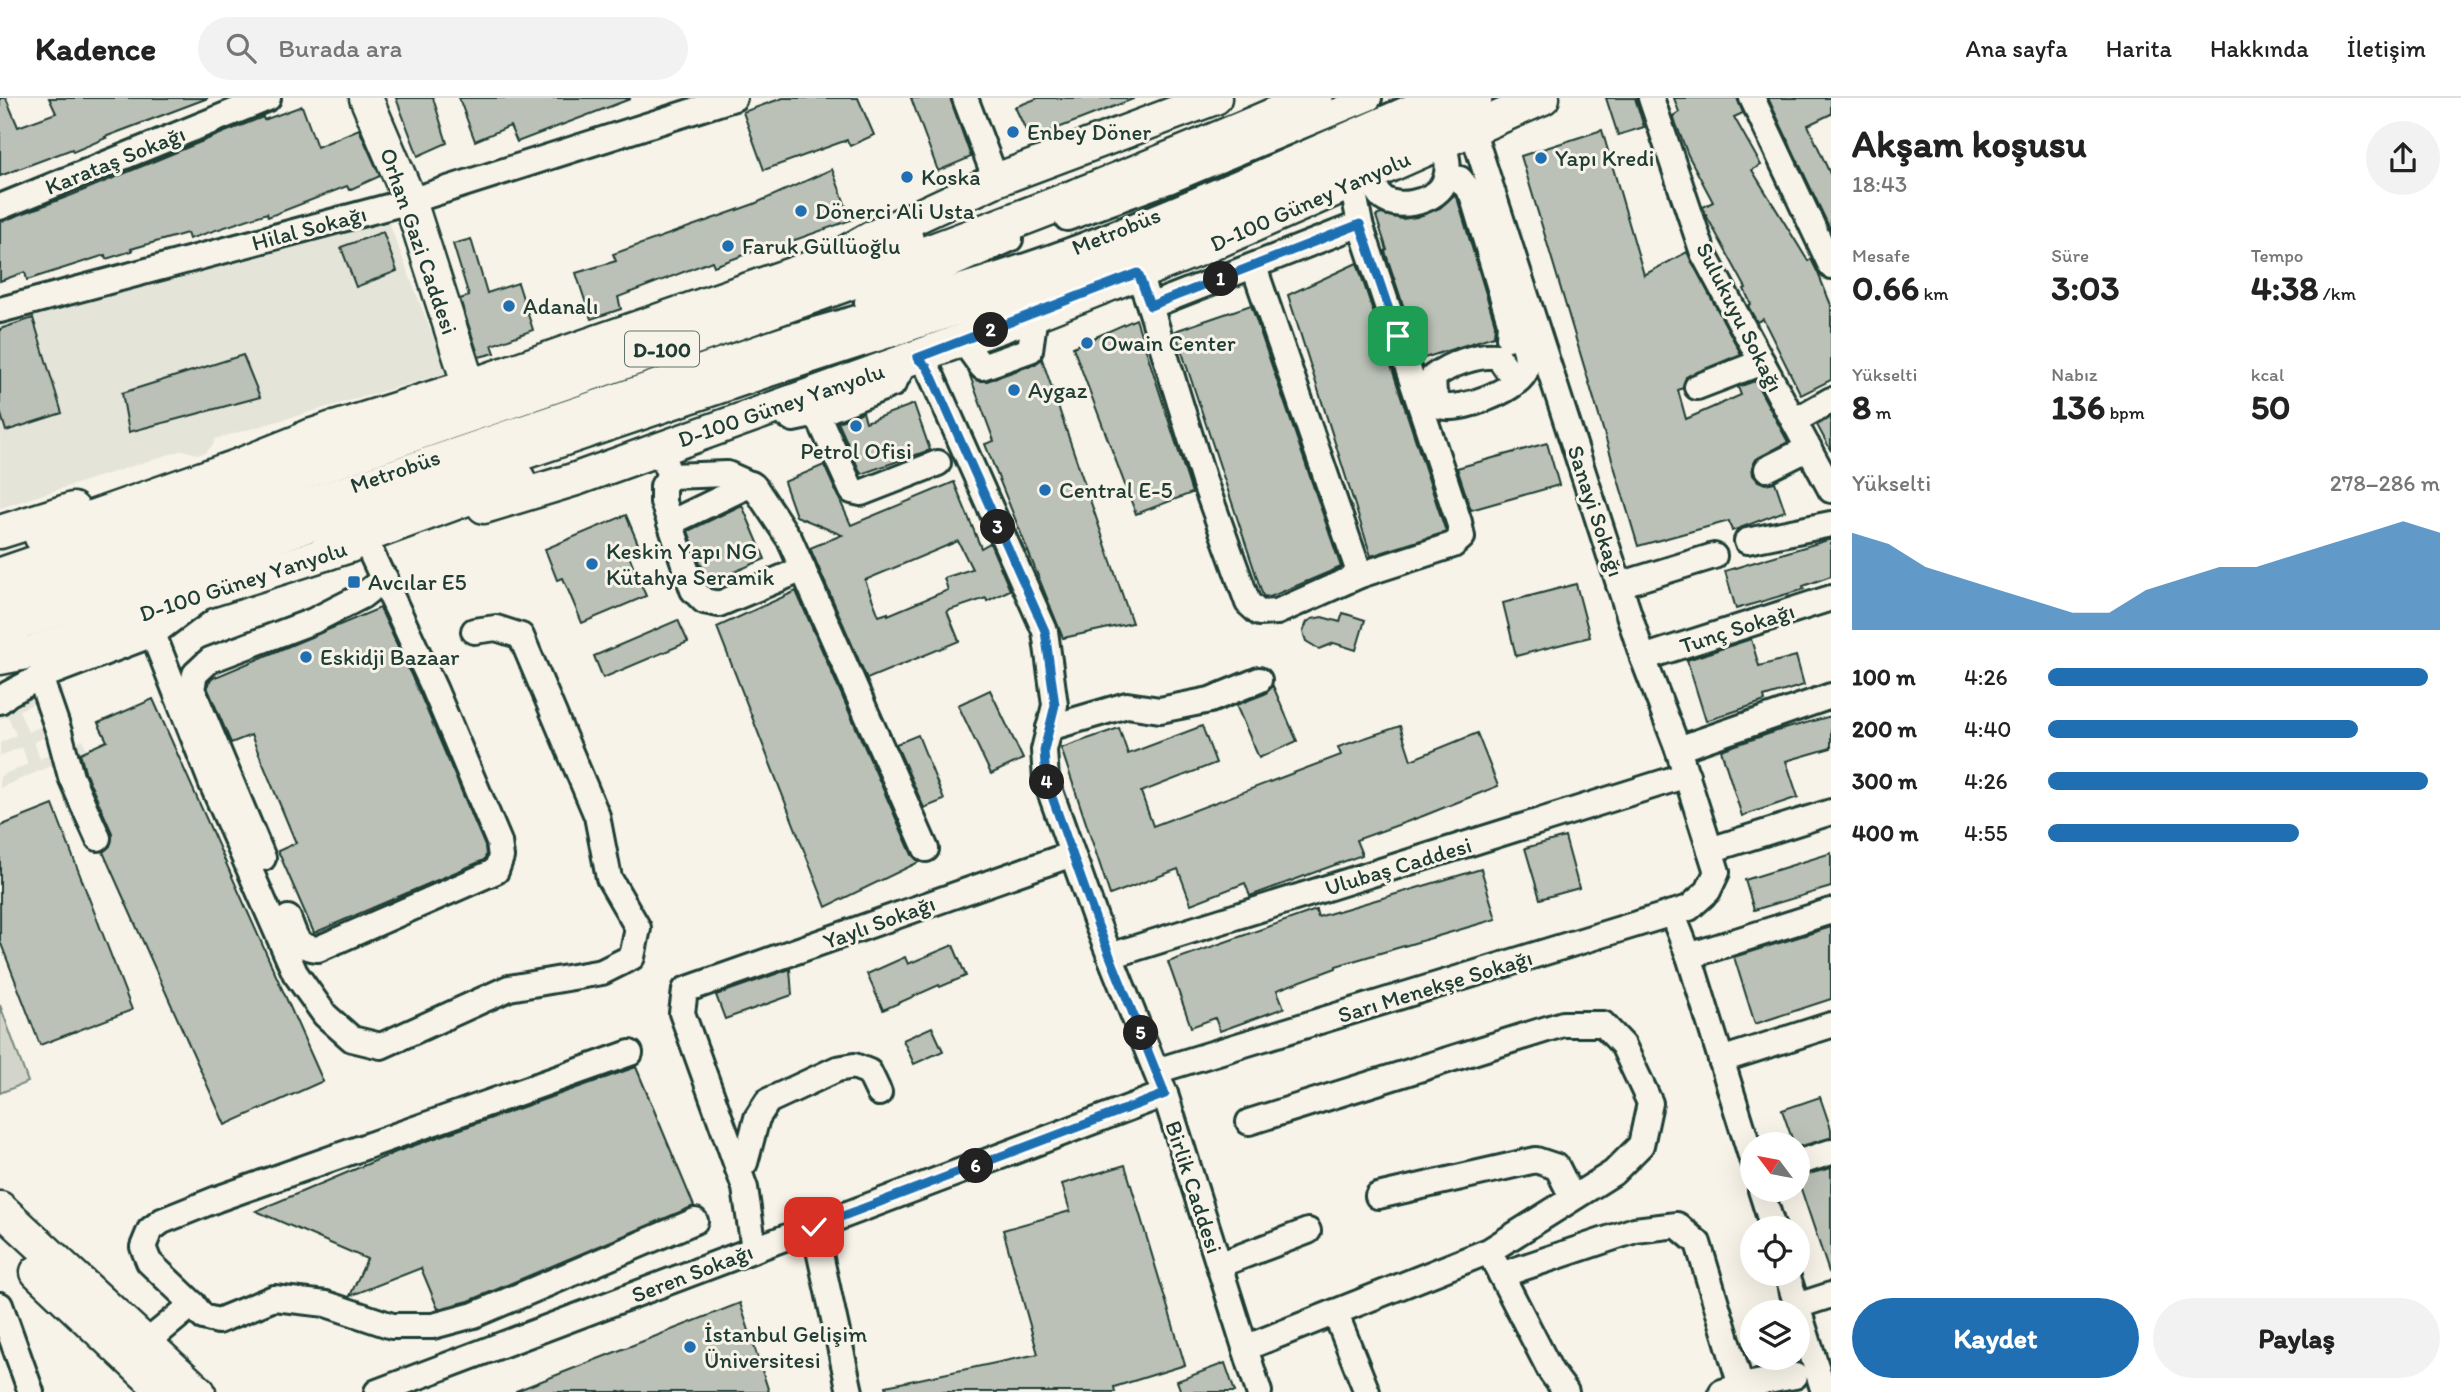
<!DOCTYPE html>
<html lang="tr">
<head>
<meta charset="utf-8">
<style>
	:root { --surface:#fff; --page:#f2f2f2; --text:#222; --muted:#767676; --line:#e0e0e0; --accent:#1f6fb2 }
	body { margin:0; font-family:Itim,sans-serif; background:var(--page); color:var(--text); height:100vh; display:flex; flex-direction:column; font-size:26px; white-space:nowrap }
	* { box-sizing:border-box; margin:0 }
	p { font-size:23px; color:var(--muted) }
	.icon { flex:none; width:38px; height:38px; fill:none; stroke:currentColor; stroke-width:2; stroke-linecap:round; stroke-linejoin:round }
	.map { position:relative; flex:1; overflow:hidden }
	.drawer { display:flex; flex-direction:column; background:var(--surface); width:630px }
	.drawer>* { flex:none }
	.needle { width:46px; rotate:302deg }
	.fabs { position:absolute; left:1740px; top:1034px; display:grid; gap:14px }
	.fabs a { display:grid; place-items:center; width:70px; height:70px; border-radius:50%; background:var(--surface); box-shadow:0 7px 28px #0002; font-size:35px }
	.pin { position:absolute; display:grid; place-items:center; width:60px; height:60px; color:#fff; margin:-30px; border-radius:14px; box-shadow:0 4px 10px #0006 }
	.km { position:absolute; width:35px; height:35px; margin:-18px; border-radius:50%; background:#222; color:#fff; font-size:19px; line-height:35px; text-align:center }
	.round { display:grid; place-items:center; flex:none; width:74px; height:74px; border-radius:37px; background:var(--page) }
	.overview { display:flex; align-items:center; justify-content:space-between; height:119px; padding:0 21px }
	h1 { font-size:38px; font-weight:800; line-height:52px }
	.figures { display:grid; grid-template-columns:repeat(3,1fr); gap:10px; height:119px; padding:7px 21px }
	.figures div { display:grid; align-content:center }
	.figures b { font-size:35px; font-weight:800 }
	.figures small { font-size:19px; font-weight:400 }
	.figures p { font-size:19px }
	.chart { height:196px; padding:14px 21px }
	.chart p { display:flex; justify-content:space-between }
	.chart svg { width:100%; height:126px; margin-top:7px; fill:var(--accent); opacity:.7 }
	.cta { display:flex; gap:14px; margin-top:auto; padding:14px 21px }
	.cta a { flex:1; height:80px; border-radius:42px; background:var(--accent); color:#fff; font-size:28px; font-weight:800; line-height:80px; text-align:center }
	.cta a+a { background:var(--page); color:var(--text) }
	ul { padding:0 21px; list-style:none; font-size:23px }
	li { display:grid; grid-template-columns:112px 84px 1fr; align-items:center; height:52px }
	li i { height:18px; border-radius:9px; background:var(--accent) }
	header { display:flex; align-items:center; gap:42px; box-sizing:border-box; height:98px; padding:0 35px; background:var(--surface); border-bottom:2px solid var(--line) }
	header strong { font-size:33px }
	nav { display:flex; gap:38px; margin-inline-start:auto; font-size:24px }
	.search { width:490px; height:63px; background:var(--page); display:flex; align-items:center; gap:18px; box-sizing:border-box; padding:0 24px; border-radius:38px; color:var(--muted); font-size:26px }
	main { display:flex; flex:1; min-height:0 }
	.map>svg:first-child { display:block }
	.built { fill:#e5e4d9 }
	.green { fill:#d3d5ca; stroke:#79897f; stroke-width:2 }
	.building { fill:#bbc1b6; stroke:#1f3d34; stroke-width:2; fill-rule:evenodd }
	.lines { fill:none; stroke-linecap:round; stroke-linejoin:round }
	.minor-casing { stroke:#1f3d34; stroke-width:30 }
	.major-casing { stroke:#1f3d34; stroke-width:37 }
	.highway-casing { stroke:#1f3d34; stroke-width:40 }
	.minor { stroke:#f7f3e8; stroke-width:24 }
	.major { stroke:#f7f3e8; stroke-width:32 }
	.highway { stroke:#f7f3e8; stroke-width:35 }
	.route-casing { stroke:#fff; stroke-width:14 }
	.route { stroke:#1f6fb2; stroke-width:9 }
	.poi-dot { fill:#1f6fb2; stroke:#f7f3e8; stroke-width:2.5 }
	.labels { text-anchor:middle; dominant-baseline:central; stroke-width:6; stroke-linejoin:round; paint-order:stroke }
	.shield { fill:#f7f3e8; stroke:#60746a; stroke-width:2 }
	.shield-label { font-size:21px; font-weight:bold; fill:#1f3d34 }
	.poi-label { font-size:23px; fill:#1f3d34; stroke:#f7f3e8; text-anchor:start }
	.street-label { font-size:23px; fill:#1f3d34; stroke:#f7f3e8 }
</style>
</head>
<body>
<header>
<strong>Kadence</strong>
<div class="search"><svg class="icon" aria-label="search" viewBox="0 0 24 24"><circle cx="10" cy="10" r="6"/><path d="M15 15l6 6"/></svg>Burada ara</div>
<nav><a>Ana sayfa</a><a>Harita</a><a>Hakkında</a><a>İletişim</a></nav>
</header>
<main>
<div class="map">
<svg width="1831" height="1294" viewBox="0 0 1831 1294">
	<rect width="100%" height="100%" fill="#f7f3e8"/>
	<filter id="ink" filterUnits="userSpaceOnUse"><feTurbulence type="fractalNoise" baseFrequency=".0143" numOctaves="2"/><feDisplacementMap in="SourceGraphic" scale="14" xChannelSelector="R" yChannelSelector="G"/><feConvolveMatrix kernelMatrix="1 2 1 2 8 2 1 2 1" color-interpolation-filters="sRGB"/></filter>
	<g filter="url(#ink)">
		<g class="built">
			<path d="M386 117 447 275 215 341 213 347 205 355 197 356 183 352 0 410V221Z"/>
			<path d="M60 585 64 594 19 612 28 634 40 629 46 639 34 644 40 661 83 642 87 652 0 690V678L28 666 22 649 0 658V645L16 637 8 618 0 621V610Z"/>
		</g>
		<path class="green" d="M0 907 28 984 0 995Z"/>
		<g class="building">
			<path d="M0 0H6L18 29 56 15 49 0H208L105 39 106 40 73 54 72 51 0 78Z"/>
			<path d="M396 0H433L447 45 418 58Z"/>
			<path d="M459 0H630V1L517 44 510 28 475 43Z"/>
			<path d="M783 0H858L874 37 850 48 847 42 764 72 743 14Z"/>
			<path d="M911 0H950L971 59 938 73Z"/>
			<path d="M1038 0H1133V1L1030 41 1015 9Z"/>
			<path d="M1606 0H1635L1644 29 1618 37Z"/>
			<path d="M1674 0H1737L1743 15 1734 19 1761 67 1752 72 1808 163 1811 161 1818 175 1831 207V282L1801 297 1763 221 1757 224 1748 208 1751 206 1744 191 1746 190 1706 117 1703 109 1713 104 1688 57 1673 18 1679 14Z"/>
			<path d="M1768 0H1831V16L1808 27 1831 78V133Z"/>
			<path d="M302 8 317 49 359 31 380 78 349 92 347 88 268 119 267 115 189 141 187 135 131 151 132 153 106 161 105 157 27 182 25 174 0 183V124L72 97 225 34 263 19 264 22Z"/>
			<path d="M1602 32 1644 177 1687 154 1741 256 1686 279 1683 290 1678 292 1686 321 1741 297 1738 289 1755 283 1788 344 1755 362 1752 369 1753 377 1758 383 1765 386 1775 384 1785 413 1732 433 1729 423 1638 448 1521 58Z"/>
			<path d="M832 71 851 122 767 152 766 149 714 168 712 163 618 199 621 211 591 221 576 175 616 163 613 156 754 106Z"/>
			<path d="M1454 97 1458 103 1495 226 1494 238 1421 261 1385 153 1387 152 1376 118 1381 116 1402 121 1417 119 1440 110Z"/>
			<path d="M383 134 397 173 356 189 341 149Z"/>
			<path d="M471 141 487 195 518 185 533 232 492 247 495 255 479 259 460 201 469 198 453 146Z"/>
			<path d="M1357 165 1446 434 1371 458 1288 197Z"/>
			<path d="M1251 207 1341 469 1270 499 1263 498 1175 233Z"/>
			<path d="M33 220 62 315 6 333 0 313V231Z"/>
			<path d="M1136 221 1192 395 1136 416 1073 249Z"/>
			<path d="M243 257 260 299 129 334 122 295Z"/>
			<path d="M1042 261 1132 525 1063 540 985 346 994 343 970 278 978 283H987L1035 266Z"/>
			<path d="M914 306 930 352 861 376 838 324 863 314 866 324Z"/>
			<path d="M1831 319V353L1817 327Z"/>
			<path d="M1547 345 1559 387 1471 412 1457 370Z"/>
			<path d="M824 367 851 427 954 384 981 450 990 445 1010 492 987 503 986 500 947 513 959 543 867 581 810 450 842 437 796 418 784 384ZM958 443 972 471 944 480 948 492 888 517V515L879 518 865 482Z"/>
			<path d="M742 407 765 461 708 485 688 433Z"/>
			<path d="M626 417 639 448 627 453 646 498 582 525 563 480 557 482 545 451Z"/>
			<path d="M1831 441V478L1803 488 1804 491 1736 511 1725 473Z"/>
			<path d="M1576 486 1590 539 1516 558 1503 505Z"/>
			<path d="M796 493 912 757 919 764 826 809 717 529Z"/>
			<path d="M380 510 420 596 485 748 486 757 484 762 314 835 278 753 296 745 251 637 231 645 207 589 209 584 213 580Z"/>
			<path d="M1343 515 1365 522 1356 552 1334 545 1319 551 1306 543 1303 534 1307 524 1312 521 1322 519 1340 524Z"/>
			<path d="M678 522 688 544 603 580 594 558Z"/>
			<path d="M1751 541 1759 568 1796 558 1804 587 1764 599 1765 603 1706 623 1687 562Z"/>
			<path d="M1273 588 1297 643 1259 660 1236 607 1265 596Z"/>
			<path d="M990 592 1023 661 991 676 958 607Z"/>
			<path d="M153 601 323 983 225 1027 103 754 110 748 112 735 85 674 80 655 107 643 98 625Z"/>
			<path d="M1831 618V650L1786 663 1798 699 1742 718 1721 652 1777 633Z"/>
			<path d="M1202 628 1216 665 1141 694 1153 728 1341 657 1338 649 1400 628 1411 662 1477 635 1498 688 1423 718 1356 742 1362 757 1250 798 1245 785 1191 806 1178 771 1110 797 1061 650 1119 630 1128 656Z"/>
			<path d="M918 637 944 702 924 710 896 646Z"/>
			<path d="M53 707 132 912 40 947 0 843V728Z"/>
			<path d="M1565 739 1579 790 1540 801 1525 750Z"/>
			<path d="M1831 755V789L1754 812 1745 782Z"/>
			<path d="M1481 771 1496 821 1336 868V870L1277 892 1284 910 1220 933 1215 920 1191 929 1168 864 1316 812 1318 819Z"/>
			<path d="M1831 829V901L1755 926 1734 859Z"/>
			<path d="M953 847 966 878 940 889 939 887 883 912 867 876 905 859 908 866Z"/>
			<path d="M790 871 792 897 725 921 716 897Z"/>
			<path d="M932 929 943 953 914 966 903 942Z"/>
			<path d="M636 969 694 1108 469 1203 438 1211 421 1170 350 1198 367 1161 256 1113 396 1054Z"/>
			<path d="M1820 999 1831 1031V1040L1797 1049V1046H1794L1782 1012Z"/>
			<path d="M1125 1067 1185 1267 1114 1289 1115 1294H887L886 1288 1038 1256 1003 1132 1070 1113 1062 1086Z"/>
			<path d="M1831 1070V1173L1829 1174 1797 1079Z"/>
			<path d="M740 1205 769 1294H516V1293Z"/>
			<path d="M1225 1265 1235 1294H1181L1177 1283Z"/>
		</g>
		<g class="lines">
			<defs>
				<g id="minor">
					<path d="M965 0 996 82"/>
					<path d="M1651 0 1703 155 1831 392"/>
					<path d="M1752 0 1831 168"/>
					<path d="M1370 77C1373 83 1376 92 1380 97 1393 114 1434 104 1443 87 1451 73 1447 58 1443 44"/>
					<path d="M1447 78 1460 81 1472 96 1510 224 1509 240"/>
					<path d="M0 109 268 0"/>
					<path d="M1067 120 1171 82 1369 0"/>
					<path d="M1254 169 1360 477"/>
					<path d="M1138 175 1150 208 1204 383 1248 505 1259 515 1277 514 1360 477 1453 447 1462 439 1459 424 1360 126 1352 85"/>
					<path d="M867 204 1010 141"/>
					<path d="M1150 208 1360 126"/>
					<path d="M0 212 410 103 734 0"/>
					<path d="M1510 224C1518 230 1521 237 1524 247 1527 254 1528 267 1525 274 1515 293 1460 314 1441 308L1434 296 1433 279C1450 266 1477 256 1498 258L1509 274 1516 273"/>
					<path d="M963 243 982 269 1030 252 1035 216"/>
					<path d="M917 260 927 269 933 281 1045 533 1055 607 1044 652 1046 682 1098 828 1165 996 1259 1294"/>
					<path d="M1697 289 1762 264"/>
					<path d="M775 310 793 321 817 316 893 286 906 263"/>
					<path d="M817 316 852 393 861 395 938 365"/>
					<path d="M1794 323 1831 302"/>
					<path d="M659 349 670 378 727 376 754 388 790 442 926 751"/>
					<path d="M1767 371 1809 350"/>
					<path d="M670 378 663 388V404L693 492 704 503 719 506 803 471"/>
					<path d="M670 425 751 386"/>
					<path d="M1747 443 1831 426"/>
					<path d="M1619 487 1714 458"/>
					<path d="M0 507 790 239C884 213 978 186 1069 153 1192 107 1311 52 1432 0"/>
					<path d="M153 536 212 686 295 875 325 917 352 941 381 948 509 890 602 874 632 859 638 830 609 780 597 718 521 538 496 530 474 533"/>
					<path d="M1643 560 1831 500"/>
					<path d="M40 579 59 634 71 679 98 740"/>
					<path d="M0 603 8 596 40 579 153 536 197 503"/>
					<path d="M1049 630 1127 607 1160 612 1210 602 1259 582"/>
					<path d="M1678 651 1831 598"/>
					<path d="M1710 752 1831 714"/>
					<path d="M263 760 192 591 195 576 210 562 313 523 362 498 385 480"/>
					<path d="M1672 815 1689 858 1752 1061"/>
					<path d="M288 820C296 839 295 849 318 851L496 773 501 759 499 744 434 590 366 444"/>
					<path d="M1110 858 1687 677"/>
					<path d="M1689 858 1831 813"/>
					<path d="M1721 962 1831 927"/>
					<path d="M1156 973 1689 810 1708 793 1717 774 1678 651 1643 560 1472 31"/>
					<path d="M1797 1065 1831 1054"/>
					<path d="M738 1071 745 1065 757 1020 768 1003 837 971 854 968 869 974 879 995"/>
					<path d="M1761 1092 1773 1130"/>
					<path d="M1378 1098 1536 1062 1557 1069 1572 1099"/>
					<path d="M814 1129 850 1294"/>
					<path d="M754 1151 745 1090 682 915 685 892 1072 756"/>
					<path d="M1494 1163 1551 1274 1566 1294"/>
					<path d="M1219 1167 1308 1133"/>
					<path d="M1787 1176 1824 1294"/>
					<path d="M1501 1177 1635 1132 1677 1127 1698 1145 1741 1288"/>
					<path d="M193 1206 203 1219 218 1223 274 1200 326 1206 392 1228H433L474 1217 695 1123"/>
					<path d="M0 1207 31 1294"/>
					<path d="M1797 1208 1831 1197"/>
					<path d="M1335 1214 1367 1294"/>
					<path d="M146 1245 193 1206 149 1164 143 1149 150 1132 162 1123 217 1101 630 955"/>
					<path d="M1245 1250 1489 1153 1613 1075 1641 1047 1650 1005 1623 947 1603 926H1563L1249 1024"/>
					<path d="M377 1294 1165 996"/>
					<path d="M1722 1294 1741 1288 1795 1278"/>
				</g>
				<g id="major">
					<path d="M366 0 410 103 469 288"/>
					<path d="M306 339 469 288 832 162 873 139 996 82 1215 0"/>
					<path d="M484 409 576 381 1035 216 1207 148 1543 0"/>
					<path d="M0 434 73 411"/>
					<path d="M0 560 32 554 211 492 350 448"/>
					<path d="M0 1110 199 1294"/>
					<path d="M37 1174 164 1294"/>
				</g>
				<g id="highway">
					<path d="M832 162 878 150 905 140"/>
					<path d="M42 438 238 369 331 332"/>
					<path d="M327 454 378 432 517 381"/>
					<path d="M0 478C151 427 301 374 452 322 743 223 1033 124 1315 0"/>
					<path d="M0 530 770 270 1043 181 1214 116 1474 0"/>
				</g>
			</defs>
			<use href="#minor" class="minor-casing"/>
			<use href="#major" class="major-casing"/>
			<use href="#highway" class="highway-casing"/>
			<use href="#minor" class="minor"/>
			<use href="#major" class="major"/>
			<use href="#highway" class="highway"/>
		</g>
	</g>
	<g class="lines" filter="url(#ink)">
		<defs>
			<path id="route" d="M814 1129 1165 996 1098 828 1046 682 1044 652 1055 607 1045 533 933 281 927 269 917 260 1138 175 1150 208 1360 126 1398 238"/>
		</defs>
		<use href="#route" class="route-casing"/>
		<use href="#route" class="route"/>
	</g>
	<g class="poi-dot">
		<circle cx="1013" cy="34" r="7"/>
		<circle cx="1541" cy="60" r="7"/>
		<circle cx="907" cy="79" r="7"/>
		<circle cx="801" cy="113" r="7"/>
		<circle cx="728" cy="148" r="7"/>
		<circle cx="509" cy="208" r="7"/>
		<circle cx="1087" cy="245" r="7"/>
		<circle cx="1014" cy="292" r="7"/>
		<circle cx="856" cy="328" r="7"/>
		<circle cx="1045" cy="392" r="7"/>
		<circle cx="592" cy="466" r="7"/>
		<rect x="347" y="477" width="14" height="14" rx="3.5"/>
		<circle cx="306" cy="559" r="7"/>
		<circle cx="690" cy="1249" r="7"/>
	</g>
	<g class="labels">
		<rect class="shield" x="625" y="233.5" width="74" height="35" rx="5"/>
		<g class="shield-label">
			<text x="662" y="251">D-100</text>
		</g>
		<g class="poi-label">
			<text x="1027" y="34">Enbey Döner</text>
			<text x="1555" y="60">Yapı Kredi</text>
			<text x="921" y="79">Koska</text>
			<text x="815" y="113">Dönerci Ali Usta</text>
			<text x="742" y="148">Faruk Güllüoğlu</text>
			<text x="523" y="208">Adanalı</text>
			<text x="1101" y="245">Owain Center</text>
			<text x="1028" y="292">Aygaz</text>
			<text x="856" y="353" text-anchor="middle">Petrol Ofisi</text>
			<text x="1059" y="392">Central E-5</text>
			<text x="606" y="453">Keskin Yapı NG<tspan x="606" dy="26">Kütahya Seramik</tspan></text>
			<text x="368" y="484">Avcılar E5</text>
			<text x="320" y="559">Eskidji Bazaar</text>
			<text x="704" y="1236">İstanbul Gelişim<tspan x="704" dy="26">Üniversitesi</tspan></text>
		</g>
		<g class="street-label">
			<text transform="translate(115 62) rotate(-22)">Karataş Sokağı</text>
			<text transform="translate(1310 103) rotate(-24)">D-100 Güney Yanyolu</text>
			<text transform="translate(309 130) rotate(-15)">Hilal Sokağı</text>
			<text transform="translate(1116 133) rotate(-22)">Metrobüs</text>
			<text transform="translate(419 143) rotate(71)">Orhan Gazi Caddesi</text>
			<text transform="translate(1740 219) rotate(63)">Sulukuyu Sokağı</text>
			<text transform="translate(781 307) rotate(-19)">D-100 Güney Yanyolu</text>
			<text transform="translate(395 373) rotate(-19)">Metrobüs</text>
			<text transform="translate(1596 413) rotate(72)">Sanayi Sokağı</text>
			<text transform="translate(243 483) rotate(-18)">D-100 Güney Yanyolu</text>
			<text transform="translate(1737 530) rotate(-18)">Tunç Sokağı</text>
			<text transform="translate(1398 768) rotate(-17)">Ulubaş Caddesi</text>
			<text transform="translate(879 824) rotate(-20)">Yaylı Sokağı</text>
			<text transform="translate(1435 888) rotate(-17)">Sarı Menekşe Sokağı</text>
			<text transform="translate(1194 1089) rotate(72)">Birlik Caddesi</text>
			<text transform="translate(692 1175) rotate(-21)">Seren Sokağı</text>
		</g>
	</g>
</svg>
<div class="fabs">
<a><svg class="needle" viewBox="-14 -14 28 28"><path d="M0-13l5 13h-10z" fill="#e53935"/><path d="M0 13l5-13h-10z" fill="#767676"/></svg></a>
<a><svg class="icon" aria-label="locate" viewBox="0 0 24 24"><circle cx="12" cy="12" r="6"/><path d="M12 2v4M12 18v4M2 12h4M18 12h4"/></svg></a>
<a><svg class="icon" aria-label="layers" viewBox="0 0 24 24"><path d="M12 4l9 5-9 5-9-5zM3 14l9 5 9-5"/></svg></a>
</div>
<div class="pin" style="left:1398px;top:238px;background:#1e9e55"><svg class="icon" aria-label="arrive" viewBox="0 0 24 24"><path d="M6 21V4h12l-3 4 3 4H6"/></svg></div>
<div class="pin" style="left:814px;top:1129px;background:#d93025"><svg class="icon" aria-label="check" viewBox="0 0 24 24"><path d="M5 12l5 5 9-10"/></svg></div>
<b class="km" style="left:1221px;top:181px">1</b>
<b class="km" style="left:991px;top:232px">2</b>
<b class="km" style="left:998px;top:429px">3</b>
<b class="km" style="left:1047px;top:684px">4</b>
<b class="km" style="left:1141px;top:935px">5</b>
<b class="km" style="left:976px;top:1068px">6</b>
</div>
<section class="drawer">
<div class="overview"><div><h1>Akşam koşusu</h1><p>18:43</p></div><a class="round"><svg class="icon" aria-label="share" viewBox="0 0 24 24"><path d="M12 15V3M7 8l5-5 5 5M5 13v7h14v-7"/></svg></a></div>
<div class="figures">
<div><p>Mesafe</p><b>0.66<small> km</small></b></div>
<div><p>Süre</p><b>3:03</b></div>
<div><p>Tempo</p><b>4:38<small> /km</small></b></div>
</div>
<div class="figures">
<div><p>Yükselti</p><b>8<small> m</small></b></div>
<div><p>Nabız</p><b>136<small> bpm</small></b></div>
<div><p>kcal</p><b>50</b></div>
</div>
<div class="chart"><p><span>Yükselti</span>278–286 m</p>
<svg viewBox="0 0 160 44" preserveAspectRatio="none"><path d="M0 44V10L10 14L20 22L30 26L40 30L50 34L60 38L70 38L80 30L90 26L100 22L110 22L120 18L130 14L140 10L150 6L160 10V44z"/></svg>
</div>
<ul>
<li><b>100 m</b>4:26<i style="width:97%"></i></li>
<li><b>200 m</b>4:40<i style="width:79%"></i></li>
<li><b>300 m</b>4:26<i style="width:97%"></i></li>
<li><b>400 m</b>4:55<i style="width:64%"></i></li>
</ul>
<div class="cta"><a>Kaydet</a><a>Paylaş</a></div>
</section>
</main>
</body>
</html>
